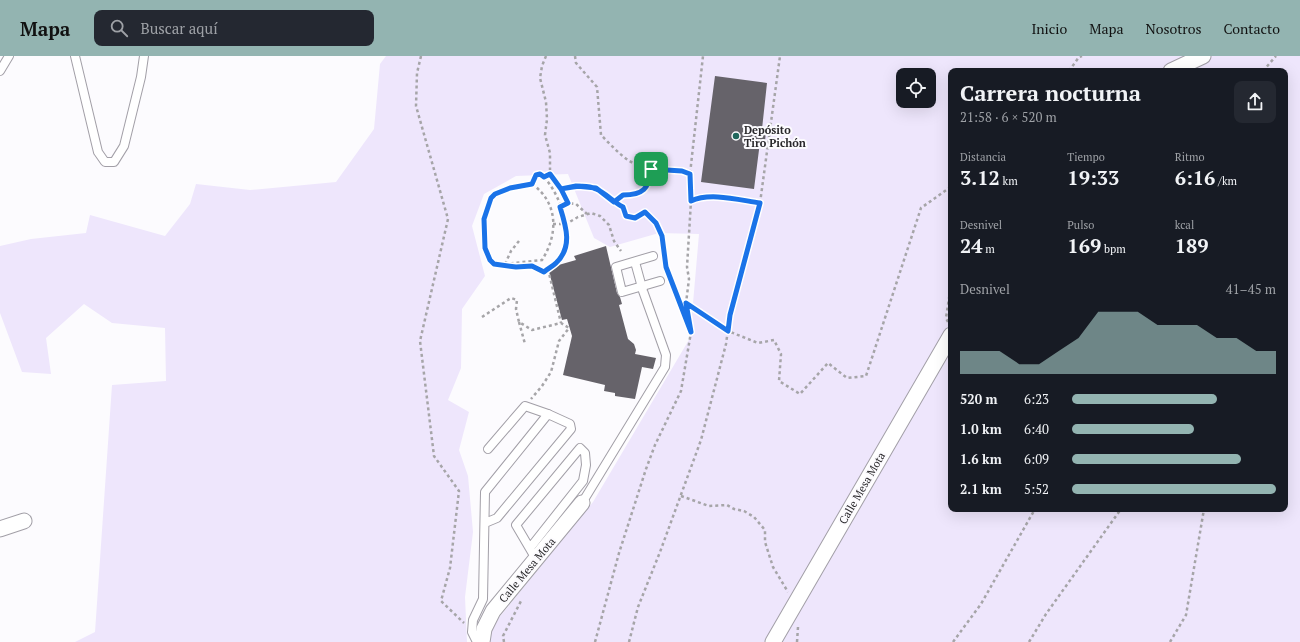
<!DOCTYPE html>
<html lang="es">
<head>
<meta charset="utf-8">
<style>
	:root { --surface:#171b24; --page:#242831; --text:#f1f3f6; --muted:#9ea1a6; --accent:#93b4b1 }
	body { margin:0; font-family:"PT Serif",serif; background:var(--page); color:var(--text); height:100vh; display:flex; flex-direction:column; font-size:15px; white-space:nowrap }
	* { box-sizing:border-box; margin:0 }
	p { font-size:13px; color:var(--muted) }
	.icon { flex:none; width:22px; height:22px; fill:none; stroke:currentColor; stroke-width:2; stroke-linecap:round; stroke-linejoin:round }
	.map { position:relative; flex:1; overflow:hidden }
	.side { position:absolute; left:948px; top:12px; width:340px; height:444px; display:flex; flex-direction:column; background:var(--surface); border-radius:8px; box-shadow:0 4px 16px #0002 }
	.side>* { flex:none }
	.buttons { position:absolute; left:896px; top:12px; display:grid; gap:8px }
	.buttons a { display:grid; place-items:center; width:40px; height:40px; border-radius:8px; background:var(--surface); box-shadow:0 4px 16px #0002; font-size:20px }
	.pin { position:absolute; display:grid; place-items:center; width:34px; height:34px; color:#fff; margin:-17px; border-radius:8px; box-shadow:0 2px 6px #0006 }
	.round { display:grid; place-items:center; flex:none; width:42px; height:42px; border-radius:8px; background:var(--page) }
	.headline { display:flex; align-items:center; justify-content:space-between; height:68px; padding:0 12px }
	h1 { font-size:22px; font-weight:700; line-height:30px }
	.metrics { display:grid; grid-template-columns:repeat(3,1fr); gap:6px; height:68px; padding:4px 12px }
	.metrics div { display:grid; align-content:center }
	.metrics b { font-size:20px; font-weight:700 }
	.metrics small { font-size:11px; font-weight:400 }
	.metrics p { font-size:11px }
	.chart { height:112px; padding:8px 12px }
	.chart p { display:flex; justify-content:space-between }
	.chart svg { width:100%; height:72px; margin-top:4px; fill:var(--accent); opacity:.7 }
	ul { padding:0 12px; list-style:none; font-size:13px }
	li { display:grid; grid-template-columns:64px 48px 1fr; align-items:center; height:30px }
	li i { height:10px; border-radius:5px; background:var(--accent) }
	header { display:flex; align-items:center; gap:24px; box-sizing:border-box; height:56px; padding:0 20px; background:var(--accent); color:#111 }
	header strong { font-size:19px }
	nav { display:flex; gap:22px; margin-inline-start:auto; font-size:14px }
	.search { width:280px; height:36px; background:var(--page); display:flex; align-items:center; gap:10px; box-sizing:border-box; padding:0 14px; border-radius:8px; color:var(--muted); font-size:15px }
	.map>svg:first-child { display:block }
	.green { fill:#eee6fc; fill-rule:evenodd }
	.building { fill:#66636a }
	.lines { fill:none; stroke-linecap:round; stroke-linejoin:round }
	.lane-casing { stroke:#a29fa7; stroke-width:10 }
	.street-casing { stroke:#a29fa7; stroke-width:17 }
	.path { stroke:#a6a5a8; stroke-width:2.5; stroke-dasharray:3 3; stroke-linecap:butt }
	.lane { stroke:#fff; stroke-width:8 }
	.street { stroke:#fff; stroke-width:15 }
	.route-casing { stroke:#fff; stroke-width:8 }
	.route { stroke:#1a73e8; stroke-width:5 }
	.poi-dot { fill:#20675c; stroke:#fcfbfe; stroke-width:1.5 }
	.labels { text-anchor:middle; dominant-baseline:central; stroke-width:4; stroke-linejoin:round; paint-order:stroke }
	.poi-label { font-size:11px; font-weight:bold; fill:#29282b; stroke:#fcfbfe; text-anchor:start }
	.street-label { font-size:11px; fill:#29282b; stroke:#fcfbfe }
</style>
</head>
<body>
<header>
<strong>Mapa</strong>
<div class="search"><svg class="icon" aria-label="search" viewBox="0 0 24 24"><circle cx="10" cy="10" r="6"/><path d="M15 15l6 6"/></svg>Buscar aquí</div>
<nav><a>Inicio</a><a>Mapa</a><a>Nosotros</a><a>Contacto</a></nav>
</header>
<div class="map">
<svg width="1300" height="586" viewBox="0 0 1300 586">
	<rect width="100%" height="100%" fill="#fcfbfe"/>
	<path class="green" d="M386 0H1300V586H475L502 558 593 446 690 282 699 178 659 177 610 191 594 182 568 118 516 120 484 138 472 170 485 220 462 253 461 312 448 344 469 356 459 394 468 420 473 476 465 541 467 586H75L95 576 112 329 166 325 165 272 112 267 84 248 46 282 51 318 22 316 0 257V190L31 183 86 177 90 159 165 180 190 148 196 128 250 134 336 126 374 73 380 8ZM951 15H1285V453H951ZM903 19H929V45H903Z"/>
	<g class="building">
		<path d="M715 20 767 27 762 73 766 74 765 86H760L754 133 701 126Z"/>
		<path d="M606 190 617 237 620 241 622 248 619 249 628 283 634 288 636 294 635 298 656 302 653 313 642 311 635 343 615 340V337L604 335 605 329 563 319 572 280 567 263 562 264 548 212 576 204 574 200Z"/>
	</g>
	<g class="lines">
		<defs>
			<g id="lane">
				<path d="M75 0 98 96 105 106H114L124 90 141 21 144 0"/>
				<path d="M0 15 9 0"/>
				<path d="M653 200 616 211 622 236 660 225"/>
				<path d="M488 393 525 350 548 358"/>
				<path d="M582 447 665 311 666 299 643 235 635 206"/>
				<path d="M530 492 583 425 586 409 585 397 580 392 516 469 536 503"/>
				<path d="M477 586 472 576 473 564 483 543 485 436 548 358 570 368 571 373 497 462 485 467"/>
			</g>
			<g id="street">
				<path d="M1171 15 1203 0"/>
				<path d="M0 473 24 465"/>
				<path d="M482 586 484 573 493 555 582 447"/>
				<path d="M773 586 951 279"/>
			</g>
		</defs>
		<use href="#lane" class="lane-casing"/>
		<use href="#street" class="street-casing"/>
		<g class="path">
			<path d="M421 0 417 17 416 50 448 163 420 285 434 400 459 435 450 512 441 545 464 567"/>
			<path d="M546 0 542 10 540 22 546 46 547 63 545 79 550 97V118L561 133 576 130 596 133 623 151 626 160 635 162 645 156 656 167 662 180 666 211 688 270"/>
			<path d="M575 0 576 7 597 31 601 79C615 93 630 111 651 113 664 115 677 113 690 118"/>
			<path d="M1069 15 1079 1 1082 0"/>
			<path d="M1263 15 1276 0"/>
			<path d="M532 128C559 147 558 179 542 204L505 208H494C490 204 486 198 485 192 482 179 484 146 495 138 506 131 519 131 532 128Z"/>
			<path d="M561 133 568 147 576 148 587 158"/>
			<path d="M614 146 623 139C643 139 649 133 651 113"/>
			<path d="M760 147 780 0"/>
			<path d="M560 151 568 147"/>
			<path d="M553 168H566L578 161 591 157 600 160 609 169 614 185 621 195"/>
			<path d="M519 185 511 195 505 208 516 211 532 210 544 216C551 209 560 205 565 194 573 174 557 130 540 118L536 119 532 128"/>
			<path d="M548 213 561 267"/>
			<path d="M686 247 728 275 758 287 774 284 781 298 779 325 800 338 828 307 847 322 866 320 921 152 949 132 951 128"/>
			<path d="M482 261 511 242 517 244 516 253 519 266 532 274 561 267 569 272 559 285 551 316 542 330 531 343"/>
			<path d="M519 266 525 288"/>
			<path d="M948 266 946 262 951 229"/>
			<path d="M681 440 709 450 727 449 734 453 744 455 754 461 765 474V486L773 511 788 536"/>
			<path d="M504 586 503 580 521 545"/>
			<path d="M595 586 619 497 646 413 655 389 681 335 691 276 686 247 689 223 687 211 691 145 690 118 703 0"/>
			<path d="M629 586 638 551 660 496 701 384 726 288 730 259 760 147C739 144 710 136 691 145"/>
			<path d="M797 586 798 571"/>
			<path d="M953 586 981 548 1035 453"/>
			<path d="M1029 586 1046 558 1121 453"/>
			<path d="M1170 586 1186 559 1204 453"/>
		</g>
		<use href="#lane" class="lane"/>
		<use href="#street" class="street"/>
	</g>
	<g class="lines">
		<defs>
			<path id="route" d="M651 113C649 133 643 139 623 139L614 146 596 132 576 130 561 133 550 118 544 121 540 118 536 119 532 128 510 132 495 138 491 142 484 163 485 192 490 204 494 208 516 211 532 210 544 216C547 213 552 211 556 207 573 191 566 170 560 151L568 147 561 133C572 131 586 128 596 133 606 137 613 146 623 151L626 160 635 162 645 156 656 167 662 180 666 211 691 276 686 247 728 275 730 259 760 147C739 144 710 136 691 145L690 118 682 115 651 113"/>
		</defs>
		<use href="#route" class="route-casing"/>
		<use href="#route" class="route"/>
	</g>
	<circle class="poi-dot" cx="736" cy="80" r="4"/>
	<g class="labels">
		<g class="poi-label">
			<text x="744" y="74">Depósito<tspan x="744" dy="13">Tiro Pichón</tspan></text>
		</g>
		<g class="street-label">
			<text transform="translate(862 432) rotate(-60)">Calle Mesa Mota</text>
			<text transform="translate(527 514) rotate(-50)">Calle Mesa Mota</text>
		</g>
	</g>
</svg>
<div class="buttons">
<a><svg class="icon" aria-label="locate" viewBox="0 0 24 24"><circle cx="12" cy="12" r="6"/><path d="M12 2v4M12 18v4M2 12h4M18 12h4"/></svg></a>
</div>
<div class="pin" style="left:651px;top:113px;background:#1e9e55"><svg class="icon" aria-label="arrive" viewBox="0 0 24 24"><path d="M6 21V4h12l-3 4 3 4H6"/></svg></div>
<section class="side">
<div class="headline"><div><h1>Carrera nocturna</h1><p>21:58 · 6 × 520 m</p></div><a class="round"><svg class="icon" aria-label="share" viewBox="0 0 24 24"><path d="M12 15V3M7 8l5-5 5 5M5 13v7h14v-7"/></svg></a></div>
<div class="metrics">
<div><p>Distancia</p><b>3.12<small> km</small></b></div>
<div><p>Tiempo</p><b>19:33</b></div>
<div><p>Ritmo</p><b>6:16<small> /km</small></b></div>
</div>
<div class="metrics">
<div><p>Desnivel</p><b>24<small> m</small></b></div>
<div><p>Pulso</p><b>169<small> bpm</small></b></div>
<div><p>kcal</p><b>189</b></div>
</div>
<div class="chart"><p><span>Desnivel</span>41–45 m</p>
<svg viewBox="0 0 160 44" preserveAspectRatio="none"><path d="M0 44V30L10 30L20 30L30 38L40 38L50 30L60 22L70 6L80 6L90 6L100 14L110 14L120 14L130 22L140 22L150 30L160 30V44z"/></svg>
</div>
<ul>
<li><b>520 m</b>6:23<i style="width:71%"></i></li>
<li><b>1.0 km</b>6:40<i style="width:60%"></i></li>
<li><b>1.6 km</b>6:09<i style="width:83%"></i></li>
<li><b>2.1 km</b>5:52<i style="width:100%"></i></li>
</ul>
</section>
</div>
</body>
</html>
